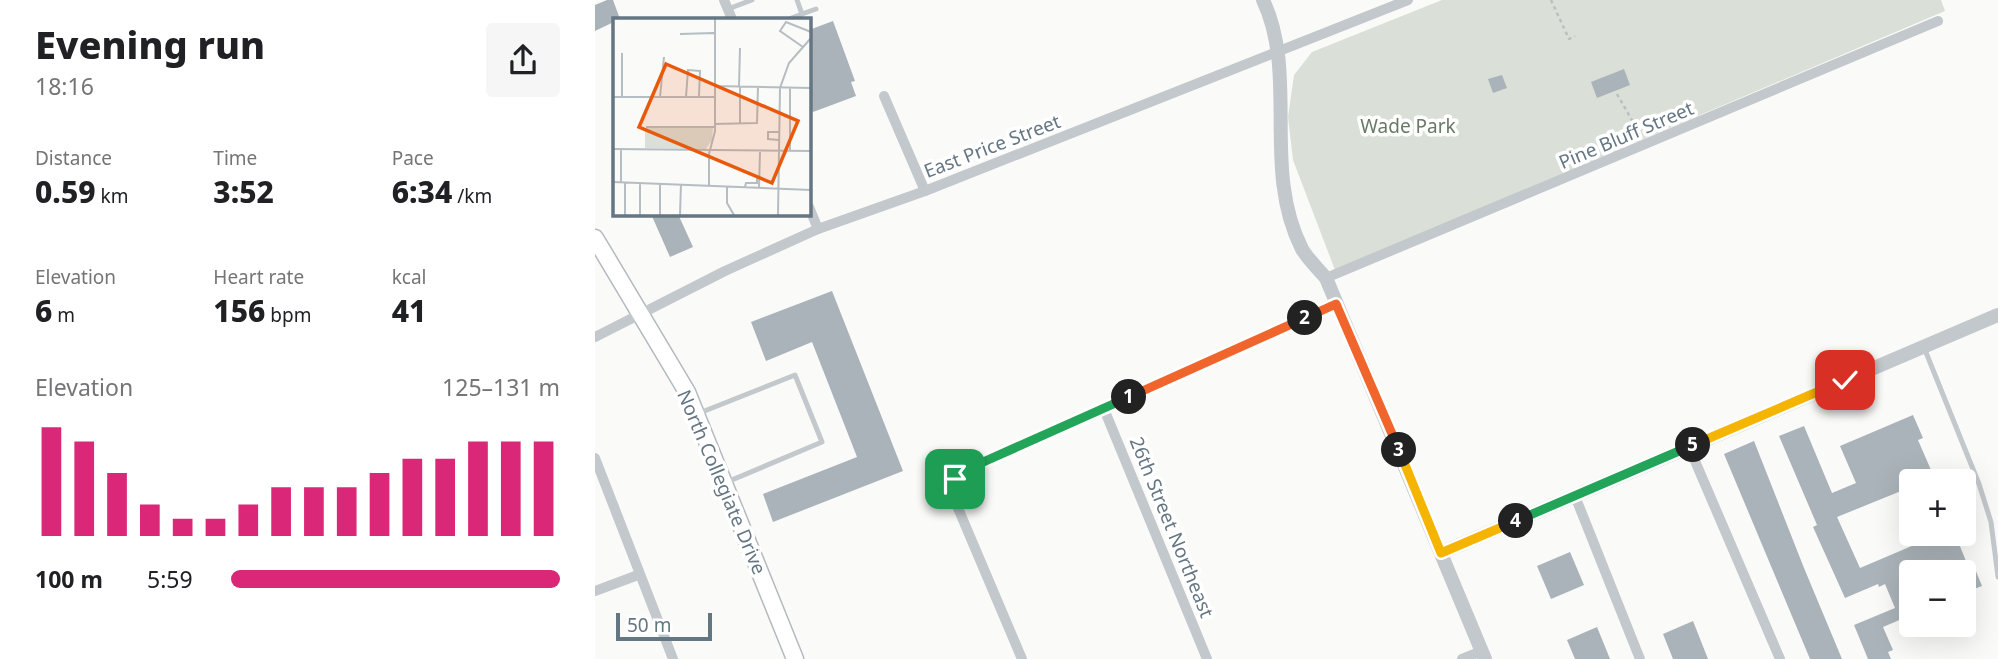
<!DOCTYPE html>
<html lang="en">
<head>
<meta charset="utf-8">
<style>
	:root { --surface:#fff; --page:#f6f6f6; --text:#202124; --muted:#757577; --accent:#db2777 }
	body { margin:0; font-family:"Noto Sans",sans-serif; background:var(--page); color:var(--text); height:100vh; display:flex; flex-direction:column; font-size:26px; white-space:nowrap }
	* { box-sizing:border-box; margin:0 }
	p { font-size:23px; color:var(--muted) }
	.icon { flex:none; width:38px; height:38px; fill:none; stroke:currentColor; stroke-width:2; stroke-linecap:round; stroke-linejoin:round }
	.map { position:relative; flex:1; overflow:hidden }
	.panel { display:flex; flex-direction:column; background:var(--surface); width:595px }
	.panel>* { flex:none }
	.controls { position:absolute; left:1304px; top:469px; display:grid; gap:14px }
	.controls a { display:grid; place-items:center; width:77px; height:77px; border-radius:7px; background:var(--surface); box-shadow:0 7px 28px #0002; font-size:35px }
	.scale { position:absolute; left:21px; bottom:18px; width:96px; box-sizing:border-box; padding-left:7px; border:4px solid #657683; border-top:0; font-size:19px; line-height:24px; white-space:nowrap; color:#657683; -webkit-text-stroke:5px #fff; paint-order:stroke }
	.pin { position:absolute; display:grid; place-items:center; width:60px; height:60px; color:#fff; margin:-30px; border-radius:14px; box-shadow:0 4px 10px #0006 }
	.km { position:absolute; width:35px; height:35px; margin:-18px; border-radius:50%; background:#222; color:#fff; font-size:19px; line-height:35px; text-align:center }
	.round { display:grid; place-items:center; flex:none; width:74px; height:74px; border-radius:7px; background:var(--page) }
	.head { display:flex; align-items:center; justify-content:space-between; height:119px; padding:0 35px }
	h1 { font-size:38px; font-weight:800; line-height:52px }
	.figures { display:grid; grid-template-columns:repeat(3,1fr); gap:10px; height:119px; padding:7px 35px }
	.figures div { display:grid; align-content:center }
	.figures b { font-size:30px; font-weight:800 }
	.figures small { font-size:19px; font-weight:400 }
	.figures p { font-size:19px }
	.chart { height:196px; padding:14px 35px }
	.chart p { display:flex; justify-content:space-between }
	.chart svg { width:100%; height:126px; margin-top:7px; stroke:var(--accent); stroke-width:6 }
	ul { padding:0 35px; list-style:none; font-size:23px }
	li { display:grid; grid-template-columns:112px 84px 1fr; align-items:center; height:52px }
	li i { height:18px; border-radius:9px; background:var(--accent) }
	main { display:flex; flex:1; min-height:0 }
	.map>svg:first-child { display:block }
	.green { fill:#dadfd7 }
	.building { fill:#aab3b9 }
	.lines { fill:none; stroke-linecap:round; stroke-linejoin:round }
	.secondary-casing { stroke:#b3babf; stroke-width:19 }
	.path { stroke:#bbbfc2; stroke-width:2.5; stroke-dasharray:3.5 3.5; stroke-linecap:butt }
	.service { stroke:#c3c8cc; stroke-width:5 }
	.minor { stroke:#c3c8cc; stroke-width:10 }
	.tertiary { stroke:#c3c8cc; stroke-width:14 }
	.secondary { stroke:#fff; stroke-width:16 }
	.split-1-casing { stroke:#fff; stroke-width:14 }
	.split-2-casing { stroke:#fff; stroke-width:14 }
	.split-3-casing { stroke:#fff; stroke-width:14 }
	.split-4-casing { stroke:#fff; stroke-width:14 }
	.split-5-casing { stroke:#fff; stroke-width:14 }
	.split-6-casing { stroke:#fff; stroke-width:14 }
	.split-1 { stroke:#22a559; stroke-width:9 }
	.split-2 { stroke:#f0652b; stroke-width:9 }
	.split-3 { stroke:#f0652b; stroke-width:9 }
	.split-4 { stroke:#f5b400; stroke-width:9 }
	.split-5 { stroke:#22a559; stroke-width:9 }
	.split-6 { stroke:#f5b400; stroke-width:9 }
	.labels { text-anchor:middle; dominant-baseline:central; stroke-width:7; stroke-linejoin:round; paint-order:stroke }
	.park-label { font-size:19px; fill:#687a64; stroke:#fff }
	.street-label { font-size:19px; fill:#657683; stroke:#fff }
	.inset-road { fill:none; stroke:#b5bdc2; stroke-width:2 }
	.view { fill:#e8590c; fill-opacity:0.15; stroke:#e8590c; stroke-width:3.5 }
	.inset-edge { fill:none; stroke:#657683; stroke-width:3.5 }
</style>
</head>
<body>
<main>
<section class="panel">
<div class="head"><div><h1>Evening run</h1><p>18:16</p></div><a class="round"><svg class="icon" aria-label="share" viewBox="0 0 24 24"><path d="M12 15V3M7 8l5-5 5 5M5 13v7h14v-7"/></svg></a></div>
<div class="figures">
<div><p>Distance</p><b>0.59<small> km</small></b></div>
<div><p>Time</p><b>3:52</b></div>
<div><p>Pace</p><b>6:34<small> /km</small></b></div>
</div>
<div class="figures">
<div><p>Elevation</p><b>6<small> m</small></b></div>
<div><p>Heart rate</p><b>156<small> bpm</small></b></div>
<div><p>kcal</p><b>41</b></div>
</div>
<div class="chart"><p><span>Elevation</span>125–131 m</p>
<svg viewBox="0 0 160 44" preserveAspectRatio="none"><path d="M5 44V6M15 44V11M25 44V22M35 44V33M45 44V38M55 44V38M65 44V33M75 44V27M85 44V27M95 44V27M105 44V22M115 44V17M125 44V17M135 44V11M145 44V11M155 44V11"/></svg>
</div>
<ul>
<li><b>100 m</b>5:59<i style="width:100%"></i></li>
</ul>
</section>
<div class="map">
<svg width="1403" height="659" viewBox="0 0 1403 659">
	<rect width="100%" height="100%" fill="#fafaf8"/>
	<path class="green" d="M847 0H1346L1350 11 740 270 698 160 693 117 699 75 717 52Z"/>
	<g class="building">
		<path d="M12 0H18L25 19 0 31V5Z"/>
		<path d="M238 21 260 81 256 82 261 96 218 112 214 100V30Z"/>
		<path d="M1029 69 1035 85 1002 98 996 82Z"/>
		<path d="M907 75 912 88 898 93 893 79Z"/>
		<path d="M56 214H83L98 247 75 257Z"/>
		<path d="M237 291 308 471 178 522 168 494 262 457 217 342 171 361 156 322Z"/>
		<path d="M1318 415 1328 438 1323 440 1339 477 1316 481V487L1242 517 1265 568 1345 534H1360L1373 566 1378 564 1387 586 1368 593V572H1316V615L1288 627 1298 650 1293 652 1296 659H1273L1259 625 1300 608 1290 584 1284 587 1283 584 1250 598 1218 527 1222 525 1184 436 1209 426 1237 493 1261 483 1245 446Z"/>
		<path d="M1159 441 1209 568 1247 659H1215L1129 454Z"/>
		<path d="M975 552 989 585 956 599 942 566Z"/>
		<path d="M1098 621 1113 659H1078L1068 634Z"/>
		<path d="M1002 627 1015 659H980L972 640Z"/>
	</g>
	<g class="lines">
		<defs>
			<path id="secondary" d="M0 238 92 392 200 659"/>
		</defs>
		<use href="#secondary" class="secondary-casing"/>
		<g class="path">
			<path d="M956 0 974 39 980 36"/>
			<path d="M1022 94 1042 129"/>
		</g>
		<g class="service">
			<path d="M133 9 157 0"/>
			<path d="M207 14 221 9"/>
			<path d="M194 19 207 14 202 0"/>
			<path d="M1330 350 1384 484 1396 522 1403 577"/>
			<path d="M102 414 200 375 227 442 132 482"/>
		</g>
		<g class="minor">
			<path d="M129 0 137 19"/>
			<path d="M289 96 330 191"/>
			<path d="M214 207 223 229"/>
			<path d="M731 278 1343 21"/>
			<path d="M0 337 130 271 223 229 330 191 813 0"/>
			<path d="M509 409 612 659"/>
			<path d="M1094 447 1185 659"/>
			<path d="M0 458 78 659"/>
			<path d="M980 496 1045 659"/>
			<path d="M0 591 43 575"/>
			<path d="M427 659 357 494 360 479 377 467 741 304"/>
			<path d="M867 659 887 651"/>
		</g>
		<g class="tertiary">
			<path d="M668 0C704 76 666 168 707 249 713 259 723 269 731 278L890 659"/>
			<path d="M846 553 1403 315"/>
		</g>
		<use href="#secondary" class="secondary"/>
	</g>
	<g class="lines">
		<defs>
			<path id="split-1" d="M360 479 377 467 534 397"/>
			<path id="split-2" d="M534 397 710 318"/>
			<path id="split-3" d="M710 318 741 304 804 450"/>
			<path id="split-4" d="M804 450 846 553 921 521"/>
			<path id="split-5" d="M921 521 1098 445"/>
			<path id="split-6" d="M1098 445 1250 380"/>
		</defs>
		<use href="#split-1" class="split-1-casing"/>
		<use href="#split-2" class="split-2-casing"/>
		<use href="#split-3" class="split-3-casing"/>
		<use href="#split-4" class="split-4-casing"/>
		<use href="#split-5" class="split-5-casing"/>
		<use href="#split-6" class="split-6-casing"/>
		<use href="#split-1" class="split-1"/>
		<use href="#split-2" class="split-2"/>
		<use href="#split-3" class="split-3"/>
		<use href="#split-4" class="split-4"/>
		<use href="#split-5" class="split-5"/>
		<use href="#split-6" class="split-6"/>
	</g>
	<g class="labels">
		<g class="park-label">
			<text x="813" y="126">Wade Park</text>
		</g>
		<g class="street-label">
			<text transform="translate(1031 135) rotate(-23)">Pine Bluff Street</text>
			<text transform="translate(397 146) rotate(-21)">East Price Street</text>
			<text transform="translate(127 482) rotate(67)">North Collegiate Drive</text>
			<text transform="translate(577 527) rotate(68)">26th Street Northeast</text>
		</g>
	</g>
	<g transform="translate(18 18)">
		<rect width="198" height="198" fill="#fafaf8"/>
		<path d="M32 110H100L99 122 93 131 32 130Z" fill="#dadfd7"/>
		<path class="inset-road" d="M67 16 101 15M190 29 167 13 173 4 198 14M9 35V79M102 68 198 70M126 68 127 30M0 79H101M47 79 51 39M73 79 75 52 87 53 86 78M101 106 144 105 145 69M127 106V68M33 109H101M166 122 155 121V114H166M0 131 198 133M8 132V165M177 133V70M0 164 198 172M27 165V197M47 166V197M96 167V136L102 113V0M114 168V185L121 197M132 169 133 165H144V159M146 170 147 134M12 197V165M67 197 68 166M165 197 167 70 176 45 198 20"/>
		<path class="view" d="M53 46 185 103 159 165 26 109Z"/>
		<rect width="198" height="198" class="inset-edge"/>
	</g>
</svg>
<div class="controls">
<a>+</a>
<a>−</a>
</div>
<div class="scale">50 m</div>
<div class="pin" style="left:360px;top:479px;background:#1e9e55"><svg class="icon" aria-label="arrive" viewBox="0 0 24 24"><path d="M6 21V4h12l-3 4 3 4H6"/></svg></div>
<div class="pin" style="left:1250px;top:380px;background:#d93025"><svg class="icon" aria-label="check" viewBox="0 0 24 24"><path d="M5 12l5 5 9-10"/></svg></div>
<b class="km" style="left:534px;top:397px">1</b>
<b class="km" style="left:710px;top:318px">2</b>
<b class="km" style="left:804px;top:450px">3</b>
<b class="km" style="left:921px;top:521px">4</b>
<b class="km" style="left:1098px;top:445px">5</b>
</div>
</main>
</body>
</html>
